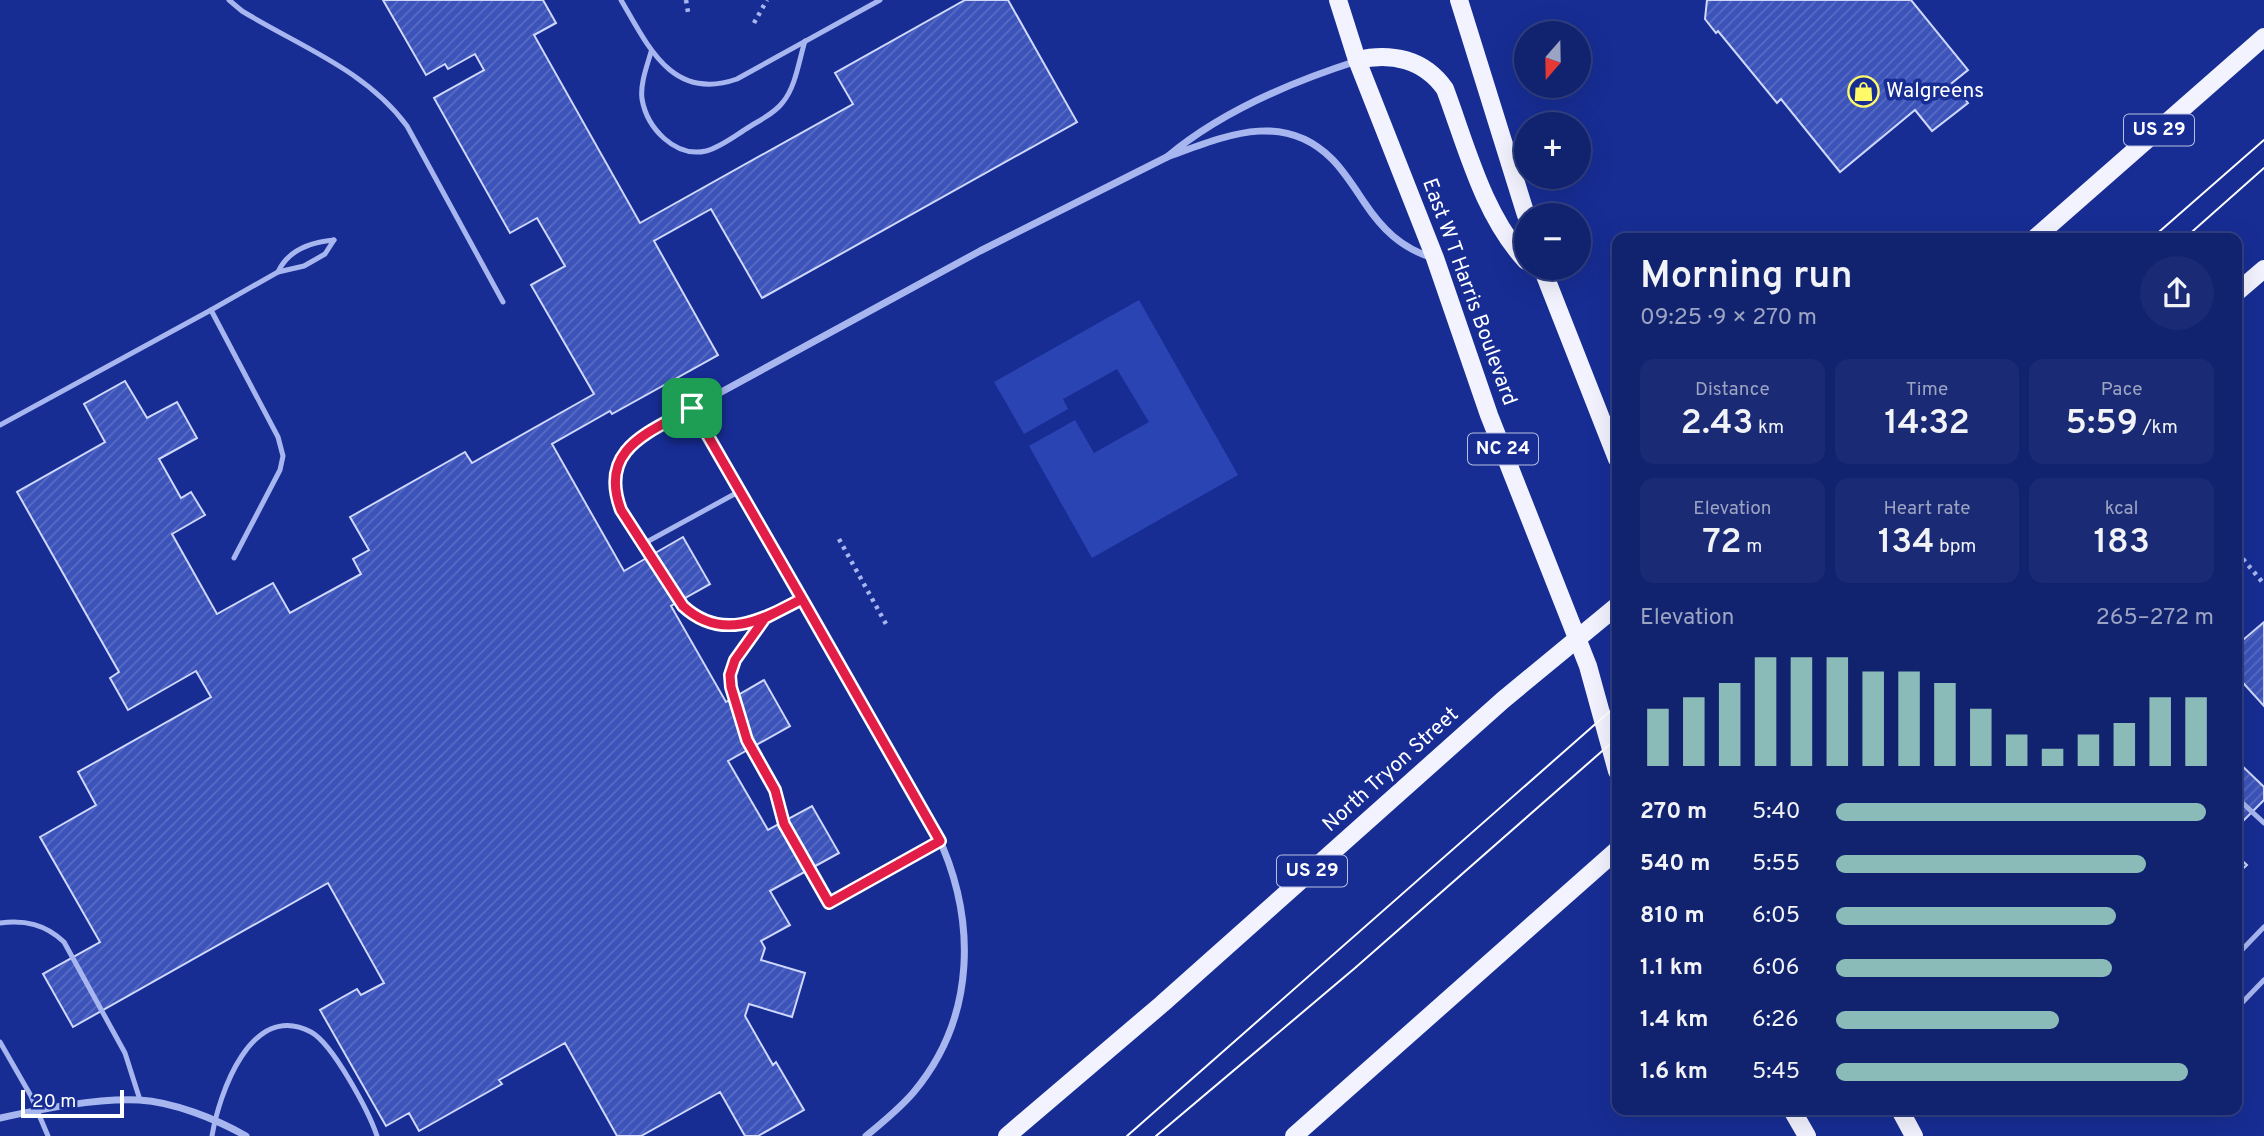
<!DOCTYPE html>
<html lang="en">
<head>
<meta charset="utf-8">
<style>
	:root { --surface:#11226f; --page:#1a2a74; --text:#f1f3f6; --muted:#9ca4c3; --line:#303f82; --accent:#8bbbb9 }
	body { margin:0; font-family:Overpass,sans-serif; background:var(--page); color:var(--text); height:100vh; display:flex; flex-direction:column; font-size:26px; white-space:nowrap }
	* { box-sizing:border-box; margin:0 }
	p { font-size:23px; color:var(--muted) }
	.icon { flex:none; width:38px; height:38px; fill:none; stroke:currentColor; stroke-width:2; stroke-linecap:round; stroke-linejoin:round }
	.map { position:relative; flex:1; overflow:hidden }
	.panel { position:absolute; left:1612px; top:233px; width:630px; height:882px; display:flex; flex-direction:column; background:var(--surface); border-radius:14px; box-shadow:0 7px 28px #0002,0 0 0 2px var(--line) }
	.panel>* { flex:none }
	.needle { width:46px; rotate:200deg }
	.tools { position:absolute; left:1514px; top:21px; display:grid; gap:14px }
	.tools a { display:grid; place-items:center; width:77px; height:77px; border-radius:50%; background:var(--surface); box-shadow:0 7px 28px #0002,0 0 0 2px var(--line); font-size:35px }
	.scale { position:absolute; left:21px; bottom:18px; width:103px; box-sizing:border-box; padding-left:7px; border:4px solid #fff; border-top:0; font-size:19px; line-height:24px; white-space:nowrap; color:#fff; -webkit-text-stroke:5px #172d94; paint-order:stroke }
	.pin { position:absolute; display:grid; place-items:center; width:60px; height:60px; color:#fff; margin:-30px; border-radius:14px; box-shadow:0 4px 10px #0006 }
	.round { display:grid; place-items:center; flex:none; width:74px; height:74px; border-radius:37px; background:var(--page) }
	.overview { display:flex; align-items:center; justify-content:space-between; height:119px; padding:0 28px }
	h1 { font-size:38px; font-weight:600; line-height:52px }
	.stats { display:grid; grid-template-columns:repeat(3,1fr); gap:10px; height:119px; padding:7px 28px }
	.stats div { display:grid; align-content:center; border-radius:14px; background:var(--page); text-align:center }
	.stats b { font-size:35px; font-weight:600 }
	.stats small { font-size:19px; font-weight:400 }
	.stats p { font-size:19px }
	.chart { height:196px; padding:14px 28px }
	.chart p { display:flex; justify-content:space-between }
	.chart svg { width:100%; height:126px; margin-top:7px; stroke:var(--accent); stroke-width:6 }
	ul { padding:0 28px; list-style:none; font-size:23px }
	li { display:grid; grid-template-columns:112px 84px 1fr; align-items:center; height:52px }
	li i { height:18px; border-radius:9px; background:var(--accent) }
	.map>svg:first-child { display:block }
	.grass { fill:#2a44b3 }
	.building { fill:url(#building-hatch); stroke:#cfd8fb; stroke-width:2 }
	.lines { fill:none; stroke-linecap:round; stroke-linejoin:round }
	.path { stroke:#a8b6f0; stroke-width:4.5; stroke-dasharray:3.5 5; stroke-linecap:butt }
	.service { stroke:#a8b6f0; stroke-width:5 }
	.minor { stroke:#a8b6f0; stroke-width:7 }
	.primary { stroke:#f2f3ff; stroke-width:18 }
	.tram { stroke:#fff; stroke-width:2 }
	.route-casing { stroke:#fff; stroke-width:14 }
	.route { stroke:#e11d48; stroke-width:9 }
	.labels { text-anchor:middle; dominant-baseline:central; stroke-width:7; stroke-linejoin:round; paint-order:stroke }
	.shield { fill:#172d94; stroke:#b9c0df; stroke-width:2 }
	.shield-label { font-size:19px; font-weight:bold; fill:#fff }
	.poi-label { font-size:21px; fill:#fff; stroke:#172d94; text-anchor:start }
	.street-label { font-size:21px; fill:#fff; stroke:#172d94 }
</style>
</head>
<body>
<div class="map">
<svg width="2264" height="1136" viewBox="0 0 2264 1136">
	<defs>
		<pattern id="building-hatch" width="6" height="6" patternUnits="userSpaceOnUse" patternTransform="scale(1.75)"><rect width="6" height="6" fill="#3c53ba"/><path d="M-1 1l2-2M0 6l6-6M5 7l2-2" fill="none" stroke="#596dc4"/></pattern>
	</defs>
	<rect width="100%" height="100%" fill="#172d94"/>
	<path class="grass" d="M1139 300 1238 475 1092 558 1029 446 1075 420 1094 453 1149 422 1117 369 1063 399 1068 409 1024 434 994 382Z"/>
	<g class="building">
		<path d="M383 0H543L556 23 534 35 640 223 853 104 835 73 965 0H1008L1077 122 762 298 711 209 654 241 718 355 612 414 610 411 552 444 624 571 683 537 710 584 671 606 726 702 764 680 790 726 728 761 768 830 812 806 839 853 770 891 790 925 761 941 765 948 761 960 805 973 792 1017 749 1004 745 1016 773 1065 776 1062 804 1110 758 1136H745L720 1092 641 1136H617L565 1043 499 1080 502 1084 419 1131 409 1113 386 1126 320 1010 357 989 361 995 384 983 328 883 73 1027 43 974 100 942 40 837 96 805 78 772 211 697 196 671 128 710 110 678 119 672 17 492 105 442 84 404 125 381 147 418 177 402 197 438 159 459 181 498 191 492 205 515 172 534 217 614 273 583 290 613 361 574 353 559 369 550 350 517 465 452 472 463 594 394 531 285 565 266 537 218 510 233 434 98 484 70 475 54 448 69 445 64 426 75Z"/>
		<path d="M1707 0H1911L1968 70 1952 83 1968 103 1932 131 1915 110 1840 172 1781 99 1777 103 1718 31 1716 33 1705 19Z"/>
		<path d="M2264 622V706L2236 675V646Z"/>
		<path d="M2236 760 2264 787V800L2236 828Z"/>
		<path d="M2236 855 2247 865 2236 875Z"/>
	</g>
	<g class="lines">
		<g class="path">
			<path d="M686 0 688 12"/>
			<path d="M754 23 767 0"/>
			<path d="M839 539 886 624"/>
			<path d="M2243 559 2264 584"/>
		</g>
		<g class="service">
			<path d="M229 0 242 11C299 46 366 70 407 126L503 302"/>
			<path d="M621 0C648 46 672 102 737 79L880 0"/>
			<path d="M651 52C647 66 640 84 642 99 647 128 675 158 706 151 721 147 736 135 749 127 760 120 775 113 783 102 796 86 799 60 805 41"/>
			<path d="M278 272C288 250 312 242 334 240"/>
			<path d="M211 310 278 272 304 266 325 254 334 240"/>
			<path d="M692 408 634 443 623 454 616 467 614 481 621 510 683 606C722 642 762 620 802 599"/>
			<path d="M0 425 211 310 278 437 283 456 280 470 234 558"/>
			<path d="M643 544 740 491"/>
			<path d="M766 618 735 660 731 675V687L747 740 775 790 784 824 829 903 941 841"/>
			<path d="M2236 797 2264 823"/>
			<path d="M0 923C25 920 45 924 64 942L125 1053 140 1100"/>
			<path d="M2236 956 2264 927"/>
			<path d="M2236 1009 2264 980"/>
			<path d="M0 1042 31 1096 48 1136"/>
			<path d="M212 1136C219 1094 251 1000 311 1032 333 1044 369 1112 377 1136"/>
		</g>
		<g class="minor">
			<path d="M1357 61C1291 82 1219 113 1167 157 1223 137 1282 109 1332 159 1344 171 1354 187 1364 202 1382 229 1401 248 1433 258"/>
			<path d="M0 1118C42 1109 96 1098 139 1100 174 1102 216 1119 246 1136"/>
			<path d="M866 1136C882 1123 899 1109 913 1093 977 1017 977 918 936 832L692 408 980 251 1167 157"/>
		</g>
		<g class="primary">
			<path d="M1338 0 1357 60 1435 258 1489 415 1588 666 1617 771"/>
			<path d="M1459 0 1526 215"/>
			<path d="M1357 60C1391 52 1424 59 1445 89 1467 148 1483 214 1526 261"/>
			<path d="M2035 238 2264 37"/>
			<path d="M1542 268 1617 459"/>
			<path d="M2236 293 2264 269"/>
			<path d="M1792 1110 1807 1136"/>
			<path d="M1900 1110 1914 1136"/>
			<path d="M1007 1136 1162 1004 1503 700 1617 606"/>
			<path d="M1294 1136 1617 850"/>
		</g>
		<g class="tram">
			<path d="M2152 238 2264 140"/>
			<path d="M2185 238 2264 168"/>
			<path d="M1127 1136 1617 705"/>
			<path d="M1156 1136 1355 968 1617 738"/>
		</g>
	</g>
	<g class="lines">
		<defs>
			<path id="route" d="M692 408C648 433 598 449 621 510L683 606C722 642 762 620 802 599L940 841 829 903 784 824 775 790 747 740 731 687 730 675 735 660 765 618 802 599 692 408"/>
		</defs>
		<use href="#route" class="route-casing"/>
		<use href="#route" class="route"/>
	</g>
	<defs>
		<symbol id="shop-ring" viewBox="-11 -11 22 22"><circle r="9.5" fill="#172d94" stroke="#fffb68" stroke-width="1.5"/><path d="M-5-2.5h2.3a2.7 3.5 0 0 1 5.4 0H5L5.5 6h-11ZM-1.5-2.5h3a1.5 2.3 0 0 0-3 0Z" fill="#fffb68"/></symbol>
	</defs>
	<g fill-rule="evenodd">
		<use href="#shop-ring" x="1846" y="74" width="35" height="35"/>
	</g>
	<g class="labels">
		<g class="shield">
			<rect x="2124" y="114.5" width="70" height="31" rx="5"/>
			<rect x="1468" y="433.5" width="70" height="31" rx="5"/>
			<rect x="1277" y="855.5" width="70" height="31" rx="5"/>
		</g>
		<g class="shield-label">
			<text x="2159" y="130">US 29</text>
			<text x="1503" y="449">NC 24</text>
			<text x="1312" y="871">US 29</text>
		</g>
		<g class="poi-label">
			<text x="1886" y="91">Walgreens</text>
		</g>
		<g class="street-label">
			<text transform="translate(1469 292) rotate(70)">East W T Harris Boulevard</text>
			<text transform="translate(1391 770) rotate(-42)">North Tryon Street</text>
		</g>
	</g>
</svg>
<div class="tools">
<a><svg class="needle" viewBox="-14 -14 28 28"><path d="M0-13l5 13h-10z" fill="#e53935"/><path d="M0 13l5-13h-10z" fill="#9ca4c3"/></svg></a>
<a>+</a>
<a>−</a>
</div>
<div class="scale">20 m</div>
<div class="pin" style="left:692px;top:408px;background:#1e9e55"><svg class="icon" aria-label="arrive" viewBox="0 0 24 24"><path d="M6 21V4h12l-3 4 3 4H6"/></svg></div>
<section class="panel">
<div class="overview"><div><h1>Morning run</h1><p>09:25 · 9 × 270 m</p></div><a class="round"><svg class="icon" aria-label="share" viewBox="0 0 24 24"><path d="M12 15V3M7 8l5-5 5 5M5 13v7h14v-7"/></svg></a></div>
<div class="stats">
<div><p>Distance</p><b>2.43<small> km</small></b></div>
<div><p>Time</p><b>14:32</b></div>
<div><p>Pace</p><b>5:59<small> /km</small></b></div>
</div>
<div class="stats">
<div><p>Elevation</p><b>72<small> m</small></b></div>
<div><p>Heart rate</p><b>134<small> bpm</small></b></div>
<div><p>kcal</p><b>183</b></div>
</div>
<div class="chart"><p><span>Elevation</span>265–272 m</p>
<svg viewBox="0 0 160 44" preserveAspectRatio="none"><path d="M5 44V24M15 44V20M25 44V15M35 44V6M45 44V6M55 44V6M65 44V11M75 44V11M85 44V15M95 44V24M105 44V33M115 44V38M125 44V33M135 44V29M145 44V20M155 44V20"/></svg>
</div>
<ul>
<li><b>270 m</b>5:40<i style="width:98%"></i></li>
<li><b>540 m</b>5:55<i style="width:82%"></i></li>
<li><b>810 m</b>6:05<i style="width:74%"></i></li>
<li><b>1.1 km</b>6:06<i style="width:73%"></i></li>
<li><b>1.4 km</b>6:26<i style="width:59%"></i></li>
<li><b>1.6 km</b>5:45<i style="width:93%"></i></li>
</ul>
</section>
</div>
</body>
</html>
